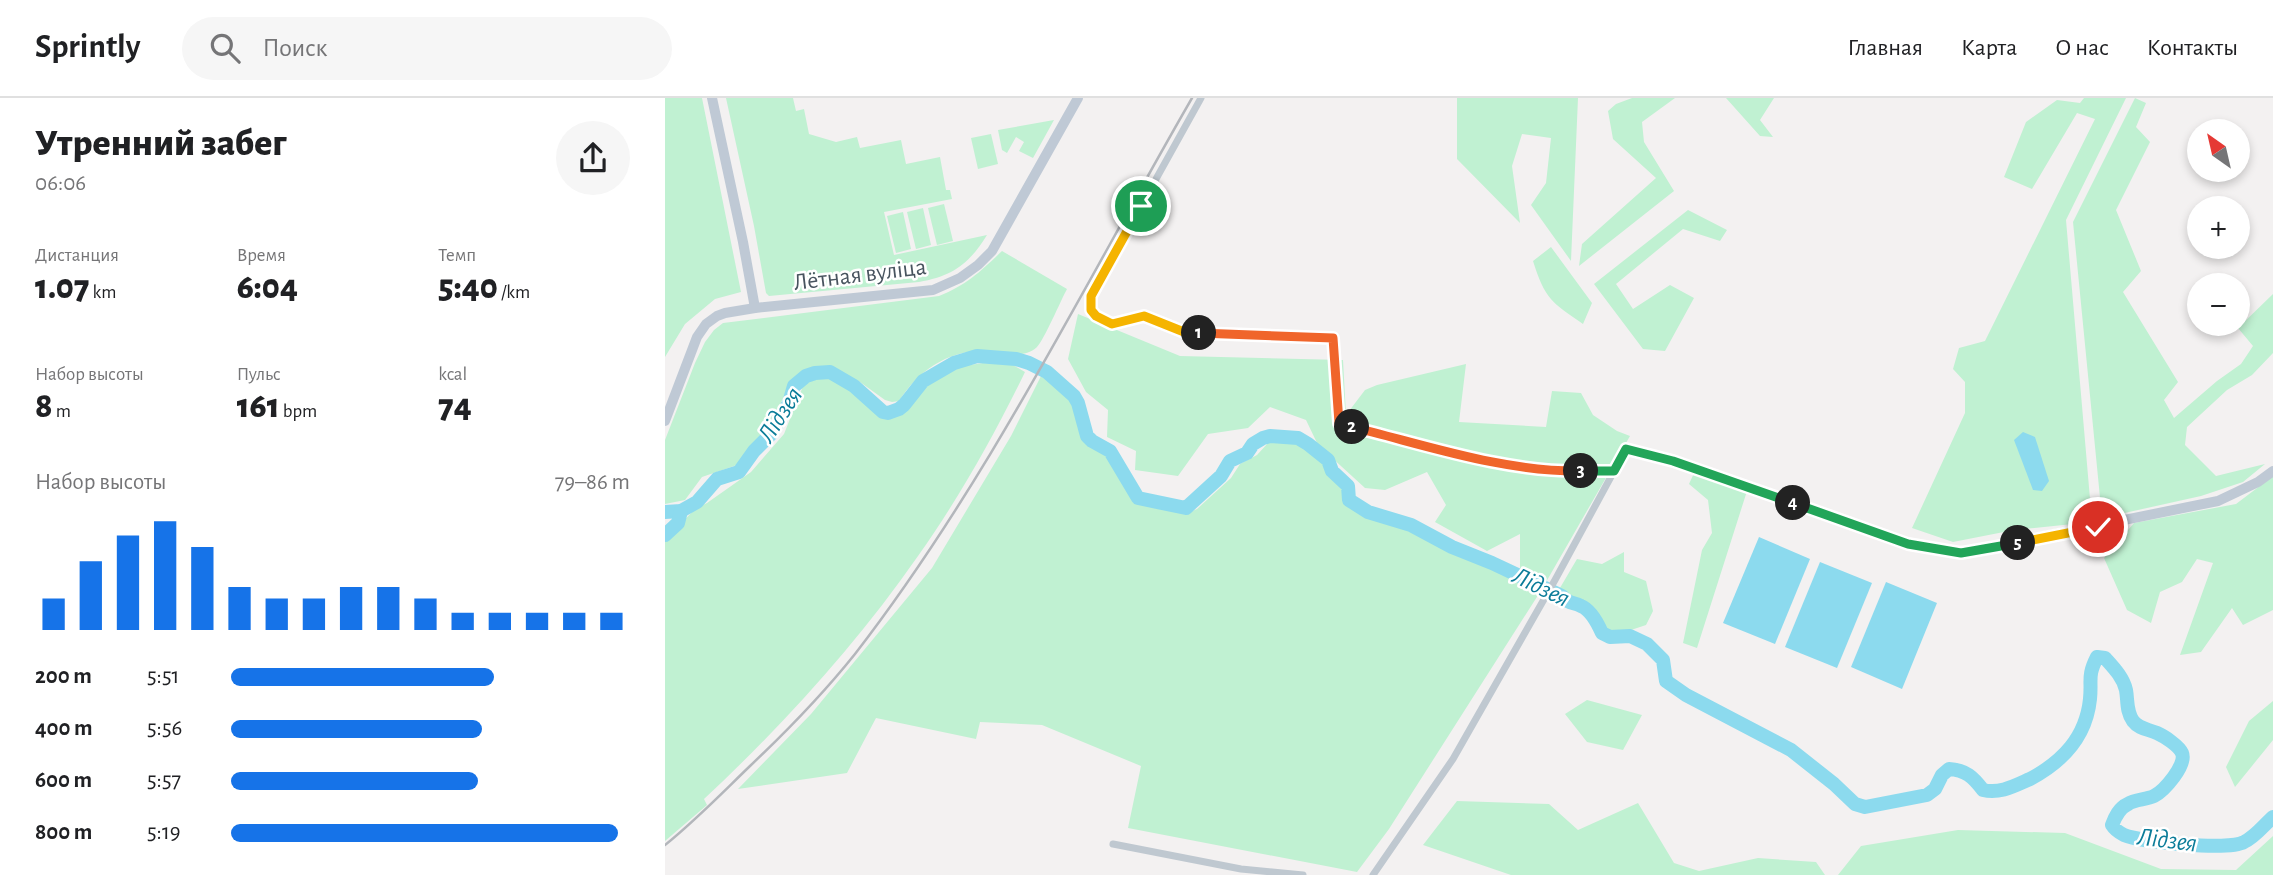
<!DOCTYPE html>
<html lang="ru">
<head>
<meta charset="utf-8">
<style>
	:root { --surface:#fff; --page:#f6f6f6; --text:#202124; --muted:#757577; --line:#e0e0e0; --accent:#1673e8 }
	body { margin:0; font-family:"Alegreya Sans",sans-serif; background:var(--page); color:var(--text); height:100vh; display:flex; flex-direction:column; font-size:26px; white-space:nowrap }
	* { box-sizing:border-box; margin:0 }
	p { font-size:23px; color:var(--muted) }
	.icon { flex:none; width:38px; height:38px; fill:none; stroke:currentColor; stroke-width:2; stroke-linecap:round; stroke-linejoin:round }
	.map { position:relative; flex:1; overflow:hidden }
	.details { display:flex; flex-direction:column; background:var(--surface); width:665px }
	.details>* { flex:none }
	.needle { width:46px; rotate:326deg }
	.controls { position:absolute; left:1522px; top:21px; display:grid; gap:14px }
	.controls a { display:grid; place-items:center; width:63px; height:63px; border-radius:50%; background:var(--surface); box-shadow:0 4px 10px #0003; font-size:35px }
	.pin { position:absolute; display:grid; place-items:center; width:60px; height:60px; color:#fff; margin:-30px; border:4px solid #fff; border-radius:50%; box-shadow:0 2px 7px #0007 }
	.km { position:absolute; width:35px; height:35px; margin:-18px; border-radius:50%; background:#222; color:#fff; font-size:19px; line-height:35px; text-align:center }
	.round { display:grid; place-items:center; flex:none; width:74px; height:74px; border-radius:37px; background:var(--page) }
	.head { display:flex; align-items:center; justify-content:space-between; height:119px; padding:0 35px }
	h1 { font-size:38px; font-weight:800; line-height:52px }
	.stats { display:grid; grid-template-columns:repeat(3,1fr); gap:10px; height:119px; padding:7px 35px }
	.stats div { display:grid; align-content:center }
	.stats b { font-size:35px; font-weight:800 }
	.stats small { font-size:19px; font-weight:400 }
	.stats p { font-size:19px }
	.chart { height:196px; padding:14px 35px }
	.chart p { display:flex; justify-content:space-between }
	.chart svg { width:100%; height:126px; margin-top:7px; stroke:var(--accent); stroke-width:6 }
	ul { padding:0 35px; list-style:none; font-size:23px }
	li { display:grid; grid-template-columns:112px 84px 1fr; align-items:center; height:52px }
	li i { height:18px; border-radius:9px; background:var(--accent) }
	header { display:flex; align-items:center; gap:42px; box-sizing:border-box; height:98px; padding:0 35px; background:var(--surface); border-bottom:2px solid var(--line) }
	header strong { font-size:33px }
	nav { display:flex; gap:38px; margin-inline-start:auto; font-size:24px }
	.search { width:490px; height:63px; background:var(--page); display:flex; align-items:center; gap:18px; box-sizing:border-box; padding:0 24px; border-radius:38px; color:var(--muted); font-size:26px }
	main { display:flex; flex:1; min-height:0 }
	.map>svg:first-child { display:block }
	.green { fill:#c0f1d2 }
	.water { fill:#8cdaee }
	.lines { fill:none; stroke-linecap:round; stroke-linejoin:round }
	.river { stroke:#8cdaee; stroke-width:14 }
	.street { stroke:#bfc8d0; stroke-width:7 }
	.secondary { stroke:#bfc9d5; stroke-width:10 }
	.rail { stroke:#b3b6bb; stroke-width:2.5 }
	.split-1-casing { stroke:#fff; stroke-width:14 }
	.split-2-casing { stroke:#fff; stroke-width:14 }
	.split-3-casing { stroke:#fff; stroke-width:14 }
	.split-4-casing { stroke:#fff; stroke-width:14 }
	.split-5-casing { stroke:#fff; stroke-width:14 }
	.split-6-casing { stroke:#fff; stroke-width:14 }
	.split-1 { stroke:#f5b400; stroke-width:9 }
	.split-2 { stroke:#f0652b; stroke-width:9 }
	.split-3 { stroke:#f0652b; stroke-width:9 }
	.split-4 { stroke:#22a559; stroke-width:9 }
	.split-5 { stroke:#22a559; stroke-width:9 }
	.split-6 { stroke:#f5b400; stroke-width:9 }
	.labels { text-anchor:middle; dominant-baseline:central; stroke-width:5; stroke-linejoin:round; paint-order:stroke }
	.street-label { font-size:24px; fill:#48545f; stroke:#fff }
	.water-label { font-size:26px; font-style:italic; fill:#0b7c99; stroke:#fff }
</style>
</head>
<body>
<header>
<strong>Sprintly</strong>
<div class="search"><svg class="icon" aria-label="search" viewBox="0 0 24 24"><circle cx="10" cy="10" r="6"/><path d="M15 15l6 6"/></svg>Поиск</div>
<nav><a>Главная</a><a>Карта</a><a>О нас</a><a>Контакты</a></nav>
</header>
<main>
<section class="details">
<div class="head"><div><h1>Утренний забег</h1><p>06:06</p></div><a class="round"><svg class="icon" aria-label="share" viewBox="0 0 24 24"><path d="M12 15V3M7 8l5-5 5 5M5 13v7h14v-7"/></svg></a></div>
<div class="stats">
<div><p>Дистанция</p><b>1.07<small> km</small></b></div>
<div><p>Время</p><b>6:04</b></div>
<div><p>Темп</p><b>5:40<small> /km</small></b></div>
</div>
<div class="stats">
<div><p>Набор высоты</p><b>8<small> m</small></b></div>
<div><p>Пульс</p><b>161<small> bpm</small></b></div>
<div><p>kcal</p><b>74</b></div>
</div>
<div class="chart"><p><span>Набор высоты</span>79–86 m</p>
<svg viewBox="0 0 160 44" preserveAspectRatio="none"><path d="M5 44V33M15 44V20M25 44V11M35 44V6M45 44V15M55 44V29M65 44V33M75 44V33M85 44V29M95 44V29M105 44V33M115 44V38M125 44V38M135 44V38M145 44V38M155 44V38"/></svg>
</div>
<ul>
<li><b>200 m</b>5:51<i style="width:66%"></i></li>
<li><b>400 m</b>5:56<i style="width:63%"></i></li>
<li><b>600 m</b>5:57<i style="width:62%"></i></li>
<li><b>800 m</b>5:19<i style="width:97%"></i></li>
</ul>
</section>
<div class="map">
<svg width="1608" height="777" viewBox="0 0 1608 777">
	<rect width="100%" height="100%" fill="#f3f1f1"/>
	<g class="green">
		<path d="M0 0H37L76 194 50 201 20 226 0 259Z"/>
		<path d="M61 0H128L131 13 139 11 144 36 171 44 192 39 195 50 236 42 241 66 275 59 281 92H285L287 101 219 114 229 157 322 137C304 166 288 178 254 184L104 198 101 195 89 128Z"/>
		<path d="M792 0H913L906 163 866 107 881 85 886 40 857 36 847 68 855 125 792 61Z"/>
		<path d="M967 0H1010L977 24 979 44 1009 93 914 168 917 146 991 80 948 41 943 13 951 6Z"/>
		<path d="M1061 0H1109L1095 22 1108 39 1095 38Z"/>
		<path d="M1419 0H1461L1401 122 1427 424 1349 432 1288 444 1247 430 1300 315V284L1288 271 1294 250 1320 243 1430 21 1412 15 1367 91 1339 79 1361 24 1392 2 1415 5Z"/>
		<path d="M1470 0 1481 5 1471 29 1485 44 1451 112 1476 173 1458 194 1513 284 1499 302 1509 320 1552 283 1576 266 1588 248 1573 230 1608 196V255L1587 277 1562 292 1522 329 1520 347 1551 378 1600 366 1578 384 1536 398 1437 420 1408 124Z"/>
		<path d="M389 22 368 60 354 53 359 44 351 39 342 55 337 52 333 32Z"/>
		<path d="M326 36 333 66 313 71 306 40Z"/>
		<path d="M279 106 288 143 272 147 263 110Z"/>
		<path d="M258 110 266 147 251 151 242 114Z"/>
		<path d="M1023 112 1062 132 1055 143 1018 131 951 186 968 211 1005 187 1029 200 1000 253 978 251 929 186Z"/>
		<path d="M238 114 246 151 231 155 222 118Z"/>
		<path d="M886 149 927 205 918 226C886 204 880 201 868 163Z"/>
		<path d="M337 153 402 191C396 202 379 242 372 249 358 262 336 254 319 253 283 252 253 273 234 303L227 304 220 302 195 284 166 271 154 269 135 275 124 288 105 327 72 367 37 379 20 402 0 406V342L30 265 40 244 49 232 58 225 274 198C302 187 316 173 337 153Z"/>
		<path d="M413 216 515 258 678 262 681 317 700 292 712 287 801 266 794 324 881 329 887 293 916 295 928 317 952 333 965 338 877 491 724 731 692 774 463 730 476 668 377 627 315 624 311 641 211 620 182 675 73 691 146 616 267 470 346 338 377 276 408 300 415 324 424 339 442 352 455 369 465 392 471 401 523 415 532 411 566 380 575 366 592 357 603 345C625 345 644 341 659 362 669 374 665 376 680 386L683 401 690 410 700 415 724 421 786 453 855 479V436L822 453 770 424 781 407 762 374 720 392 700 390 653 347 641 322 605 309 583 330 543 336 513 378 470 372 471 353 442 339 443 312 421 294 403 261Z"/>
		<path d="M318 265 348 267 360 274C329 338 294 400 253 458 191 547 118 627 39 701L42 707 0 743V442L30 411 42 405 86 374 119 336 140 283C145 282 151 279 157 279 173 278 204 307 220 317L241 311 272 277 291 269Z"/>
		<path d="M1030 373 1082 393 1032 550 1018 545 1037 452 1047 435 1043 402 1024 386Z"/>
		<path d="M1608 378V512L1578 527 1567 510 1536 554 1515 557 1548 465 1532 461 1517 484 1495 494 1486 525 1462 512 1439 460 1469 425 1571 406Z"/>
		<path d="M959 454V474L981 483 988 513 981 527 945 539 937 535 932 525 918 508 902 504 892 495 912 461 937 466Z"/>
		<path d="M922 602 977 617 958 652 922 644 900 616Z"/>
		<path d="M1608 603V642L1570 689 1561 669 1584 623Z"/>
		<path d="M792 703 884 706 913 732 973 705 1009 765 1034 773 1093 760 1151 764 1160 777H846L758 747Z"/>
		<path d="M1293 732 1400 735 1496 771 1571 772 1608 738V777H1173L1196 748Z"/>
	</g>
	<g class="water">
		<path d="M1358 334 1370 339 1384 383 1377 393 1368 392 1349 342Z"/>
		<path d="M1094 439 1145 461 1110 546 1058 525Z"/>
		<path d="M1155 464 1207 485 1172 570 1120 549Z"/>
		<path d="M1221 484 1272 505 1237 591 1186 569Z"/>
	</g>
	<g class="lines">
		<g class="river">
			<path d="M0 414 16 413 32 404 52 381 74 374 89 353 106 336 124 305 129 288 141 278 150 275 165 274 189 288 218 314 223 315 234 311 239 307 258 283 289 265 312 258 351 261 364 265 382 274 409 298 413 305 422 338 427 343 445 353 473 400 521 410 556 378 565 363 582 355 588 346 598 340 605 338 633 340 643 346 663 362 667 373 683 388 684 402 703 414 746 427 787 449 827 465 897 498C903 506 908 504 916 508 926 512 933 526 937 535L945 539 965 538 982 546 998 562 1001 583 1021 597 1126 652 1169 686 1190 706 1200 709 1262 697 1270 691 1277 677 1284 671C1301 672 1308 679 1318 692 1335 696 1349 688 1365 681 1397 664 1421 640 1425 601 1427 581 1422 579 1432 559L1440 560C1448 569 1458 579 1461 592 1463 603 1461 613 1468 623 1474 631 1483 631 1492 635 1499 638 1514 648 1517 655 1522 667 1499 693 1489 698 1481 702 1470 701 1463 706 1454 710 1450 719 1447 727 1450 732 1453 734 1459 737 1476 744 1564 753 1579 744 1590 739 1599 727 1608 719"/>
			<path d="M0 437 13 425 16 413"/>
		</g>
		<g class="street">
			<path d="M536 0 426 198 427 212 431 218 447 226 479 218 518 234 669 240 674 325 819 362 890 373H949"/>
			<path d="M448 746 576 771 638 777"/>
			<path d="M708 777 788 661 890 482 961 351"/>
		</g>
		<g class="secondary">
			<path d="M47 0 78 144 90 210"/>
			<path d="M0 323 32 239 41 226 52 218 60 215 90 210 268 192 295 180 313 167 327 153 413 0"/>
			<path d="M961 351 1008 363 1243 446 1296 455 1553 403 1593 384 1608 373"/>
		</g>
		<path class="rail" d="M0 747C30 723 57 695 85 668 122 633 158 596 190 556 323 384 419 187 527 0"/>
	</g>
	<g class="lines">
		<defs>
			<path id="split-1" d="M476 108 426 198V212L431 218 447 226 479 218 519 234 534 235"/>
			<path id="split-2" d="M534 235 668 240 674 325 687 329"/>
			<path id="split-3" d="M687 329C761 347 838 374 916 373"/>
			<path id="split-4" d="M916 373H949L961 351 1008 363 1128 405"/>
			<path id="split-5" d="M1128 405 1243 446 1296 455 1353 445"/>
			<path id="split-6" d="M1353 445 1433 429"/>
		</defs>
		<use href="#split-1" class="split-1-casing"/>
		<use href="#split-2" class="split-2-casing"/>
		<use href="#split-3" class="split-3-casing"/>
		<use href="#split-4" class="split-4-casing"/>
		<use href="#split-5" class="split-5-casing"/>
		<use href="#split-6" class="split-6-casing"/>
		<use href="#split-1" class="split-1"/>
		<use href="#split-2" class="split-2"/>
		<use href="#split-3" class="split-3"/>
		<use href="#split-4" class="split-4"/>
		<use href="#split-5" class="split-5"/>
		<use href="#split-6" class="split-6"/>
	</g>
	<g class="labels">
		<g class="street-label">
			<text transform="translate(195 177) rotate(-7)">Лётная вуліца</text>
		</g>
		<g class="water-label">
			<text transform="translate(115 317) rotate(-57)">Лідзея</text>
			<text transform="translate(876 489) rotate(26)">Лідзея</text>
			<text transform="translate(1502 742) rotate(7)">Лідзея</text>
		</g>
	</g>
</svg>
<div class="controls">
<a><svg class="needle" viewBox="-14 -14 28 28"><path d="M0-13l5 13h-10z" fill="#e53935"/><path d="M0 13l5-13h-10z" fill="#757577"/></svg></a>
<a>+</a>
<a>−</a>
</div>
<div class="pin" style="left:476px;top:108px;background:#1e9e55"><svg class="icon" aria-label="arrive" viewBox="0 0 24 24"><path d="M6 21V4h12l-3 4 3 4H6"/></svg></div>
<div class="pin" style="left:1433px;top:429px;background:#d93025"><svg class="icon" aria-label="check" viewBox="0 0 24 24"><path d="M5 12l5 5 9-10"/></svg></div>
<b class="km" style="left:534px;top:235px">1</b>
<b class="km" style="left:687px;top:329px">2</b>
<b class="km" style="left:916px;top:373px">3</b>
<b class="km" style="left:1128px;top:405px">4</b>
<b class="km" style="left:1353px;top:445px">5</b>
</div>
</main>
</body>
</html>
